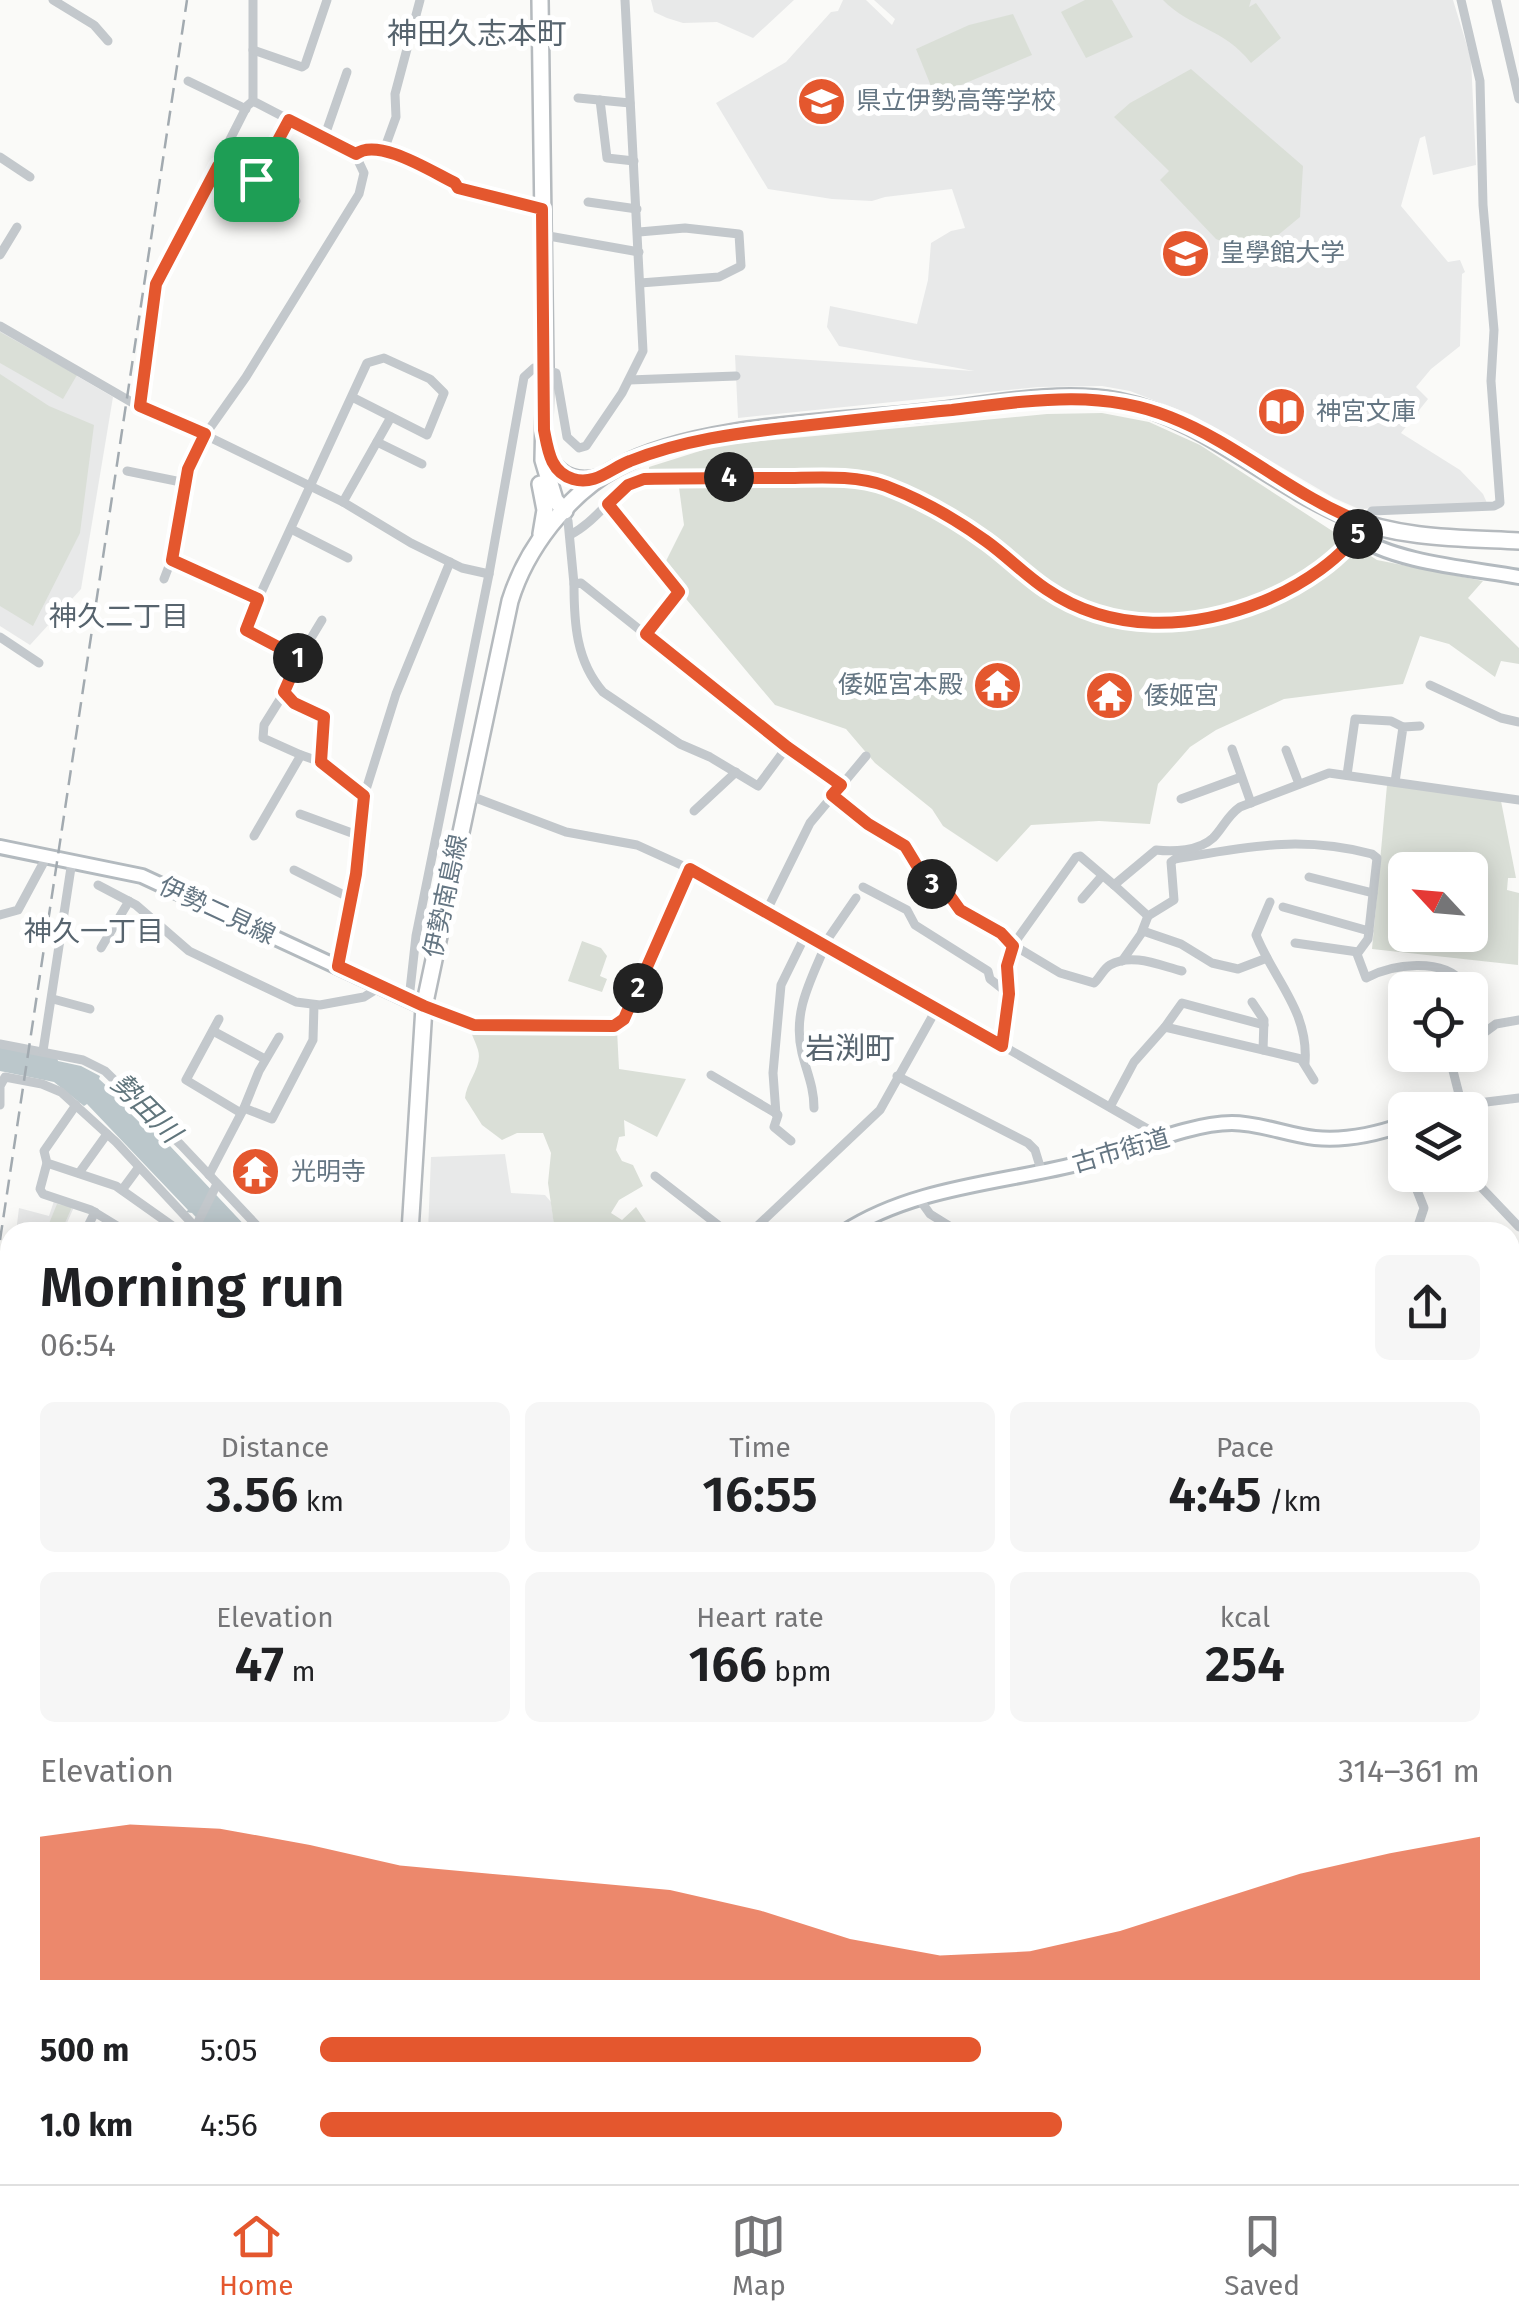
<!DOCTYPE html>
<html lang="en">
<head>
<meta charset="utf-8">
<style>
	:root { --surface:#fff; --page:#f6f6f6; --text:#202124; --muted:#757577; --line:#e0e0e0; --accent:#e4572e }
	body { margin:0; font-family:"Fira Sans","Noto Sans JP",sans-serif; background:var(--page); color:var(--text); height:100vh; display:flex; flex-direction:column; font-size:38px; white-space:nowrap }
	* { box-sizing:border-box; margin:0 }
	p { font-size:32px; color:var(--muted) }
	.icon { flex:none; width:55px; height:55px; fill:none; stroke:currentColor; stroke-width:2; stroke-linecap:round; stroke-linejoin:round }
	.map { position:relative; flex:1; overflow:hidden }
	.panel { position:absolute; left:0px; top:1222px; width:1520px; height:962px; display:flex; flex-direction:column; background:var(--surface); border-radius:30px 30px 0 0; box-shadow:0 5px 25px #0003 }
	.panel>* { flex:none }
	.needle { width:65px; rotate:296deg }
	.tools { position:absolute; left:1388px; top:852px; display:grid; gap:20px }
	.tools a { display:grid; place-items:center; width:100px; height:100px; border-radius:15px; background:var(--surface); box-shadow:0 5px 25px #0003; font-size:50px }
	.pin { position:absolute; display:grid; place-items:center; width:85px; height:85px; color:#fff; margin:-42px; border-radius:20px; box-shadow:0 5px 15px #0006 }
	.km { position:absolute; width:50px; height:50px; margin:-25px; border-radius:50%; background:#222; color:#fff; font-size:28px; line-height:50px; text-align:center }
	.round { display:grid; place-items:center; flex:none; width:105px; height:105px; border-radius:15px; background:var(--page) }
	.head { display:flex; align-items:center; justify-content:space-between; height:170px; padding:0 40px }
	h1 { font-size:55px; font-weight:600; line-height:75px }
	.metrics { display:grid; grid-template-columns:repeat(3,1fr); gap:15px; height:170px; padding:10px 40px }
	.metrics div { display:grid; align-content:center; border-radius:15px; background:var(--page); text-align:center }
	.metrics b { font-size:50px; font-weight:600 }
	.metrics small { font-size:28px; font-weight:400 }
	.metrics p { font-size:28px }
	.chart { height:280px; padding:20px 40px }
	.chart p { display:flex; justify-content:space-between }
	.chart svg { width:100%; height:180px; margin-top:10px; fill:var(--accent); opacity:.7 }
	ul { padding:0 40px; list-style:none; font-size:32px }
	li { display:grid; grid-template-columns:160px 120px 1fr; align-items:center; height:75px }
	li i { height:25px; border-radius:12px; background:var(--accent) }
	.tabs { display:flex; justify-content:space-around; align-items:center; height:140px; border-top:2px solid var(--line); background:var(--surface); font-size:28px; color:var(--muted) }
	.tabs a { display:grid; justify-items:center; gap:5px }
	.tabs .current { color:var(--accent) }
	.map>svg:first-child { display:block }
	.built { fill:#e8e9e9 }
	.green { fill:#dadfd7; fill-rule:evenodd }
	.water { fill:#bbc7cb }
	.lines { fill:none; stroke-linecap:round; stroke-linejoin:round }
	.stream { stroke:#bbc7cb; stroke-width:2.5 }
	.secondary-casing { stroke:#b3babf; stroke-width:18 }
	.primary-casing { stroke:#b5babe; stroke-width:20 }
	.street { stroke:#c3c8cc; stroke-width:9 }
	.secondary { stroke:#fff; stroke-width:12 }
	.primary { stroke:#fff; stroke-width:15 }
	.rail { stroke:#a2aab0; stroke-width:2.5; stroke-dasharray:15 8; stroke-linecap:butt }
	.route-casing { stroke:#fff; stroke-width:20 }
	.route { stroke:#e4572e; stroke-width:12 }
	.labels { text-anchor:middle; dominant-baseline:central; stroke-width:10; stroke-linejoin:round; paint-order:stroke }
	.poi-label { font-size:25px; fill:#657683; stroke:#fff; text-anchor:start }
	.street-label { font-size:25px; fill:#657683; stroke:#fff }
	.neighbourhood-label { font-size:28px; fill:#57646e; stroke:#fff }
	.water-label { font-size:28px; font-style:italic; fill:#60757c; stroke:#fff }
	.quarter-label { font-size:30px; fill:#57646e; stroke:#fff }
</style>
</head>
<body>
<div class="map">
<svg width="1519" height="2184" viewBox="0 0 1519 2184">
	<rect width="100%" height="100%" fill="#fafaf8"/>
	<g class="built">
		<path d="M651 0H794L753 38 717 22 683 23 667 18 654 12Z"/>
		<path d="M843 0H866L892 25 895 19 874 0H1453L1471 59 1476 165 1433 175 1425 136 1420 138 1401 206 1448 262 1460 260 1465 272 1462 274 1460 346 1431 369 1416 387 1428 399 1401 433 1460 470 1483 494 1487 503 1359 509 1334 498 1192 415 1130 391 1102 386 1038 387 738 418 735 355 974 371 839 346 827 327 830 306 917 324 928 280 931 243 951 231 965 228 952 189 885 197 872 201 832 199 768 189 716 103 786 62 831 12 838 11Z"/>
		<path d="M0 331 113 397 81 589 30 645 0 626Z"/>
		<path d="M505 1154 511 1193 545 1195 551 1202 555 1232H428L431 1157Z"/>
		<path d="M54 1201 74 1207 63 1232H16L19 1208 49 1216Z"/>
		<path d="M414 2175H539L536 2181 541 2184H409Z"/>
	</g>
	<g class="green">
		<path d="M1085 0H1112L1133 37 1086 58 1061 12Z"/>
		<path d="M1163 0H1251L1249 7 1256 3 1281 38 1251 63C1224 28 1190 28 1163 0Z"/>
		<path d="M1013 14 1032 55 935 96 916 49 969 25Z"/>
		<path d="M1191 69 1303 166 1300 217 1254 255 1216 239 1160 180 1169 171 1114 117 1130 103Z"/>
		<path d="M0 332 77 375 63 399 0 363Z"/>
		<path d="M0 374 49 406 94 425 80 533 33 626 0 606Z"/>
		<path d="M1102 413 1149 422 1200 445 1377 560 1483 581 1468 598 1519 648V664L1501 661 1495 677 1449 644 1420 636 1403 684 1284 699 1216 730 1190 747 1158 784 1150 824 1099 821 1031 825 997 862 943 826 932 809 875 763 846 729 775 705 687 600 665 563 684 525 678 480H649V467L719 445 1047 414Z"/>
		<path d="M1387 785 1501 801 1516 878H1508L1507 890 1519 893 1518 965 1372 949ZM1405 870H1470V935H1405Z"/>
		<path d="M582 941 601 948 607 956 600 976 607 979 602 992 568 981Z"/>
		<path d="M469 1027 617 1030 619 1069 686 1079 657 1137 624 1120 625 1136 619 1137 616 1150 622 1161 633 1165 643 1186 619 1200 611 1213 622 1220 636 1207 652 1231 667 1232H555L548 1183 551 1153 543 1133H517L502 1140 482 1125 465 1098C466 1082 483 1066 478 1050 476 1043 471 1033 469 1027Z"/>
		<path d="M57 1204 72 1207 61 1232H35L37 1225 48 1226Z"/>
	</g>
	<g class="water">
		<path d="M0 1047 57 1057 58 1061 81 1066 100 1076 99 1079 154 1129 251 1232H210L192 1213 186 1212 188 1210 87 1104 84 1106 54 1082 0 1071Z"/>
		<path d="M1515 1587H1519V1641H1512V1591Z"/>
	</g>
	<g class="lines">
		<g class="stream">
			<path d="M1510 1945H1519"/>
			<path d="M66 2184 74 2175"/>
			<path d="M1217 2184 1223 2175"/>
		</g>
		<defs>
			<g id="secondary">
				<path d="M1357 535C1389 562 1476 569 1519 577"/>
				<path d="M0 847 142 876 424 1007"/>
				<path d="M1447 1110 1462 1105"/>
				<path d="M844 1232C915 1186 1005 1183 1085 1162 1128 1151 1189 1123 1232 1123 1260 1123 1287 1135 1315 1138 1345 1141 1377 1134 1405 1124"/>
				<path d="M0 1662 10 1657"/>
				<path d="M0 1981 10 1989"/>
				<path d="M242 2175 248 2184"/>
			</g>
			<g id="primary">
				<path d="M540 0 545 369 543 460 555 500 565 511"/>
				<path d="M550 460C563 478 577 482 598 478"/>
				<path d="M540 484 545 510 541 534"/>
				<path d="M410 1232 424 1007 510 601C526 549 567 495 616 468 695 424 838 422 929 412 989 405 1057 390 1118 401 1204 418 1267 483 1347 517 1400 539 1462 538 1519 541"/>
				<path d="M48 2184 55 2175"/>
			</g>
		</defs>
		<use href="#secondary" class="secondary-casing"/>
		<use href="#primary" class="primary-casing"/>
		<g class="street">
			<path d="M53 0 94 25 108 41"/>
			<path d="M253 0V101L355 154C378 137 431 172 455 183L459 188 543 209"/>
			<path d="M1496 0 1519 99"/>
			<path d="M253 50 302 67 305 65 327 0"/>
			<path d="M188 81 246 109"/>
			<path d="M578 98 630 103"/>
			<path d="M600 100 607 158 634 161"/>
			<path d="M324 138 347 72"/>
			<path d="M384 150 396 117 395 94 420 0"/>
			<path d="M0 157 30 177"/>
			<path d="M218 166 253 185"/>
			<path d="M256 179 296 201"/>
			<path d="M244 202 289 119"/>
			<path d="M588 202 637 209"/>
			<path d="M639 232 685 228 739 234 741 266 719 277 640 283"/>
			<path d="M543 235 639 252"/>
			<path d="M0 255 17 227"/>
			<path d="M0 326 140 407 205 435 343 502 411 543 462 568 489 574"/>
			<path d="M629 380 736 376"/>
			<path d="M352 397 427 435 444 393 430 379 384 358 367 363 258 599 245 630 299 658 284 693 294 703 324 717 321 762 364 796"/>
			<path d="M140 407 156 285 247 106 253 101"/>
			<path d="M377 442 422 464"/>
			<path d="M127 471 186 483"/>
			<path d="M343 502 391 417"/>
			<path d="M608 505 679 592 646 634"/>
			<path d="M568 521 574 584 581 583 787 747 841 785"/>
			<path d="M291 529 348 558"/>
			<path d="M570 535C598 521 614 489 643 479 689 478 735 478 780 478 814 478 854 474 886 486 922 500 962 522 992 546 1016 565 1038 586 1065 601 1156 651 1281 614 1351 542 1359 533 1365 521 1372 511L1494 506 1500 503 1491 381 1494 330 1483 205 1480 81 1461 0"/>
			<path d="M171 560 258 599"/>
			<path d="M164 579 174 553 188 469 205 435 246 377 359 194 364 173 355 154"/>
			<path d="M574 584C574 623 576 661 603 692L680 744 710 757 758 786 787 747"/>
			<path d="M0 637 39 663"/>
			<path d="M299 658 322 620"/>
			<path d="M1430 685 1501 718 1519 722"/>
			<path d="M284 693 264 725 263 738 301 755"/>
			<path d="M1232 749 1251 803"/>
			<path d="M1286 750 1299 784"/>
			<path d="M1347 775 1355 719 1391 721 1403 727"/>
			<path d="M1395 782 1403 727 1420 726"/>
			<path d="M468 795 566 832 637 845 712 879 1165 1139"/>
			<path d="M832 795 869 824 905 846 919 872 950 896 960 911 1001 933 1013 945 1060 973 1094 983C1100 978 1103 969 1110 965 1132 952 1161 966 1182 971"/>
			<path d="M1181 799 1241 777"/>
			<path d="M694 811 736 772"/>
			<path d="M300 814 360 836"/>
			<path d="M254 836 301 755 321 762"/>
			<path d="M294 870 352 899"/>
			<path d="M1309 877 1373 893"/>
			<path d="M98 885 136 905 189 951 296 1002 320 1005 364 997 380 987"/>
			<path d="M1114 885 1148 916 1174 900 1171 862 1175 859C1247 847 1299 835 1372 854L1377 858 1368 939 1357 954 1366 978C1392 964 1443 957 1463 983L1460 990"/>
			<path d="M863 887 907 910 915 925 988 971 990 979 1009 994"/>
			<path d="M1082 899 1102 876"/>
			<path d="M1270 902 1256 935C1274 980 1309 1011 1305 1063"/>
			<path d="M1283 907 1369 931"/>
			<path d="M767 910 810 823 866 756"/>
			<path d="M0 915 18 910 46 858"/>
			<path d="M1143 931 1181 944 1212 963 1238 969 1267 958"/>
			<path d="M825 943 856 898"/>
			<path d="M1295 943 1358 952"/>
			<path d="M101 948 129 901"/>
			<path d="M1122 961 1141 934 1148 916"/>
			<path d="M338 966 356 874 364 796 396 694 450 562"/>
			<path d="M53 999 90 1009"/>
			<path d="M409 999 416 936 489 574 524 377 534 368 556 373 567 437 579 448 586 446 622 393 643 351 625 0"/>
			<path d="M1252 1002 1264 1020 1263 1050"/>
			<path d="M424 1007 480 1026H614L624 1019 690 869"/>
			<path d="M219 1019 186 1080 241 1113"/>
			<path d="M1165 1027 1182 1003 1264 1025"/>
			<path d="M213 1031 265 1059"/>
			<path d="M1470 1043 1496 1024 1519 1020"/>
			<path d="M0 1044 83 1060 105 1071 181 1145 263 1232"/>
			<path d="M1002 1046 1009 994 1007 966 1013 945 1076 857 1080 856 1114 885 1156 850C1173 852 1199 851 1213 838 1223 828 1227 816 1240 807L1329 773 1519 800"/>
			<path d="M43 1051 72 861"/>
			<path d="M1449 1055 1463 1110"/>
			<path d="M711 1075 777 1114"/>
			<path d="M897 1076 1028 1143 1035 1150 1042 1173"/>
			<path d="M0 1105V1086L5 1077 42 1084 61 1092 116 1142 200 1232"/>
			<path d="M76 1105 44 1151 47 1163 116 1186 181 1232"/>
			<path d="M1462 1105 1519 1098"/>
			<path d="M1110 1107 1134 1062 1165 1027 1301 1059 1314 1080"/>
			<path d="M244 1108 259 1071 279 1037"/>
			<path d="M814 1108C814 1087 807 1073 802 1053 792 1012 811 980 826 944"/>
			<path d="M776 1114 773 1073 781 985 807 932"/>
			<path d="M778 1115 774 1127 791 1141"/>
			<path d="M1395 1128 1405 1158"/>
			<path d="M1470 1141 1479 1185 1519 1227"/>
			<path d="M47 1163 40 1189 43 1194 91 1210 127 1232"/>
			<path d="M79 1173 107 1134"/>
			<path d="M209 1175 244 1108 272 1119 313 1040 314 1005"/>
			<path d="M1411 1175 1424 1208 1416 1232"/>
			<path d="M655 1176 727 1232"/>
			<path d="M122 1190 139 1167"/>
			<path d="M920 1200 930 1214 959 1232"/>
			<path d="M194 1230 217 1184"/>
			<path d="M85 1232 95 1212"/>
			<path d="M751 1232 880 1110 937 1008"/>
			<path d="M0 1377 10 1383"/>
			<path d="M0 1403 10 1412"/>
			<path d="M1510 1478 1519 1474"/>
			<path d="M1510 1578H1519"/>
			<path d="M0 1601 10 1580"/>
			<path d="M0 1610 10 1614"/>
			<path d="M1510 1651H1519"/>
			<path d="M1510 1733 1519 1734"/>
			<path d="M0 1775 10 1780"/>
			<path d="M1510 1811H1519"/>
			<path d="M0 1825 10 1805"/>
			<path d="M0 1845 10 1850"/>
			<path d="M1510 1918 1519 1909"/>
			<path d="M1510 1922 1519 1932"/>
			<path d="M1510 2001 1519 1989"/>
			<path d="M0 2052 10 2059"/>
			<path d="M1510 2076 1519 2060"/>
			<path d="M1510 2083 1519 2088"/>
			<path d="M0 2103 10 2093"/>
			<path d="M1510 2116 1519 2121"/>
			<path d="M1510 2169 1519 2153"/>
			<path d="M569 2175 587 2184"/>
			<path d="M608 2175 612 2184"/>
			<path d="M654 2175 658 2184"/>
			<path d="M1001 2175 1004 2184"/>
			<path d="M251 2184 264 2175"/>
			<path d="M403 2184 405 2182"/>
			<path d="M729 2184 737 2175"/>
			<path d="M1128 2184 1132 2175"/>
			<path d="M1303 2184 1309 2175"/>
			<path d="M1373 2184 1378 2175"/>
			<path d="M1450 2184 1455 2175"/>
			<path d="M1502 2184 1507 2175"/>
		</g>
		<use href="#secondary" class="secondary"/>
		<use href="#primary" class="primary"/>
		<g class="rail">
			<path d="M0 1240 187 0"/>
			<path d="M1510 1448 1519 1444"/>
			<path d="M0 1511 10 1514"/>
		</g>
	</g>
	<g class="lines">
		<defs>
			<path id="route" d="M289 120 356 154C378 137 432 172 455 183L458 188 542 209 544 430C548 450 550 472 573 479 595 486 611 468 630 461 683 440 737 433 793 427 846 421 899 415 952 410 1026 401 1099 388 1170 417 1239 444 1294 497 1364 523 1345 558 1300 586 1264 601 1192 630 1112 634 1046 589 1025 575 1007 556 986 541 957 520 920 499 886 486 854 474 814 478 781 478 735 478 689 478 644 479L628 485 608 504 679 592 646 634 787 747 841 785 832 795 868 824 905 846 925 879 950 896 960 910 1001 933 1013 946 1007 966 1009 994 1002 1046 690 869 624 1019 614 1026 474 1025 424 1006 338 966 356 874 364 796 321 762 324 717 294 703 284 692 299 658 246 630 258 599 172 560 188 469 205 434 140 406 156 284 218 166 254 185Z"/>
		</defs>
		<use href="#route" class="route-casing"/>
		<use href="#route" class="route"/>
	</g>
	<defs>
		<symbol id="school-disc" viewBox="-11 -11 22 22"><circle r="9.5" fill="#e4572e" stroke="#fff"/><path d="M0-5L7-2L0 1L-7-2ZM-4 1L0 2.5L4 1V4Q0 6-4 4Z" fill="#fff"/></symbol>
		<symbol id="university-disc" viewBox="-11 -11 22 22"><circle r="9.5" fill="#e4572e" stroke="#fff"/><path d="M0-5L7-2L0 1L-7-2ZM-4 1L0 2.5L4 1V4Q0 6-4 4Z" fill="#fff"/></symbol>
		<symbol id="library-disc" viewBox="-11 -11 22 22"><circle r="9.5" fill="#e4572e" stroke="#fff"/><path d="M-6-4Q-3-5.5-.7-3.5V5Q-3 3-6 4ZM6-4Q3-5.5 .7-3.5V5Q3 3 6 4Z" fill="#fff"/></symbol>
		<symbol id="temple-disc" viewBox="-11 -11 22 22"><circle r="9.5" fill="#e4572e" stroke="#fff"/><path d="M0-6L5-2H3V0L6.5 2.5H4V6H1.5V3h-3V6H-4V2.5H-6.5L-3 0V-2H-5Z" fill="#fff"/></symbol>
	</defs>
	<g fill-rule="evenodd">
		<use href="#school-disc" x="794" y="74" width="55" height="55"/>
		<use href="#university-disc" x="1158" y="226" width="55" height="55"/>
		<use href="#library-disc" x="1254" y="384" width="55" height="55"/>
		<use href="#temple-disc" x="970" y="658" width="55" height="55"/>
		<use href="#temple-disc" x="1082" y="668" width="55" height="55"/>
		<use href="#temple-disc" x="228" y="1144" width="55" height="55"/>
	</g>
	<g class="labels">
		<g class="poi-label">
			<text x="856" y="101">県立伊勢高等学校</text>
			<text x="1220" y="253">皇學館大学</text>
			<text x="1316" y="412">神宮文庫</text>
			<text x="963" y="685" text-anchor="end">倭姬宮本殿</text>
			<text x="1144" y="696">倭姬宮</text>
			<text x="291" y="1172">光明寺</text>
		</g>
		<g class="street-label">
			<text transform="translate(446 896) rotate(-78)">伊勢南島線</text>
			<text transform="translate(217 911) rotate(25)">伊勢二見線</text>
			<text transform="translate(1121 1151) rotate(-16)">古市街道</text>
		</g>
		<g class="neighbourhood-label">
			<text x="119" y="616">神久二丁目</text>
			<text x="94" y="931">神久一丁目</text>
		</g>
		<g class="water-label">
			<text transform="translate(146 1108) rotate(45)">勢田川</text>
		</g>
		<g class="quarter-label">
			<text x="477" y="34">神田久志本町</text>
			<text x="850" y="1049">岩渕町</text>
		</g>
	</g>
</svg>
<div class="tools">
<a><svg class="needle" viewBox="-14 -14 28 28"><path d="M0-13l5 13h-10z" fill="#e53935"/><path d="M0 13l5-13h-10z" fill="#757577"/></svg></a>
<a><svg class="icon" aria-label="locate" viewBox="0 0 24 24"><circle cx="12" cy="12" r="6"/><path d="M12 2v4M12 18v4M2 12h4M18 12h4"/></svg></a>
<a><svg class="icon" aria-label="layers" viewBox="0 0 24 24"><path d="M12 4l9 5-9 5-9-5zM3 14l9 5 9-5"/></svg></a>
</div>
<div class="pin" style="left:256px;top:179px;background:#1e9e55"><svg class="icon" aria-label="arrive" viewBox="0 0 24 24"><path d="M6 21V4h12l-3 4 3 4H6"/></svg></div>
<b class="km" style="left:298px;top:658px">1</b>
<b class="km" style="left:638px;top:988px">2</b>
<b class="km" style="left:932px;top:884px">3</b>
<b class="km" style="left:729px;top:477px">4</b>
<b class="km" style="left:1358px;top:534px">5</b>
<section class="panel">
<div class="head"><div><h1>Morning run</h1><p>06:54</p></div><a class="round"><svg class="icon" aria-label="share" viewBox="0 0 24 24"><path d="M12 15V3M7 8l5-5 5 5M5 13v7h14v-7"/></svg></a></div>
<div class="metrics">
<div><p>Distance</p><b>3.56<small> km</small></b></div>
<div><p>Time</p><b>16:55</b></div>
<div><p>Pace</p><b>4:45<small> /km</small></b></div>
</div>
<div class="metrics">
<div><p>Elevation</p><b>47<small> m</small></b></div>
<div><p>Heart rate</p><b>166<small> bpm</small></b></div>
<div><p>kcal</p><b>254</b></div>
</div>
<div class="chart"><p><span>Elevation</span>314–361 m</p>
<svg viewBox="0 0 160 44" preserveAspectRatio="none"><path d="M0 44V9L10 6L20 7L30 11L40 16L50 18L60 20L70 22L80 27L90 34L100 38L110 37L120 32L130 25L140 18L150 13L160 9V44z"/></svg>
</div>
<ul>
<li><b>500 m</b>5:05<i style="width:57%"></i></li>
<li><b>1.0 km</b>4:56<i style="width:64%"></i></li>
</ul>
</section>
</div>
<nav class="tabs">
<a class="current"><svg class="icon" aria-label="home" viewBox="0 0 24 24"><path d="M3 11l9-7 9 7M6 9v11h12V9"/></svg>Home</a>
<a><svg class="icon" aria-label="map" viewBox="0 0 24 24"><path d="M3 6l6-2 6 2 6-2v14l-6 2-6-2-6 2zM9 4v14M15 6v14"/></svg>Map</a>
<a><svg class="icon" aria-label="saved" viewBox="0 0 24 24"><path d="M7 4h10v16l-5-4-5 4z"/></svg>Saved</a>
</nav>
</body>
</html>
